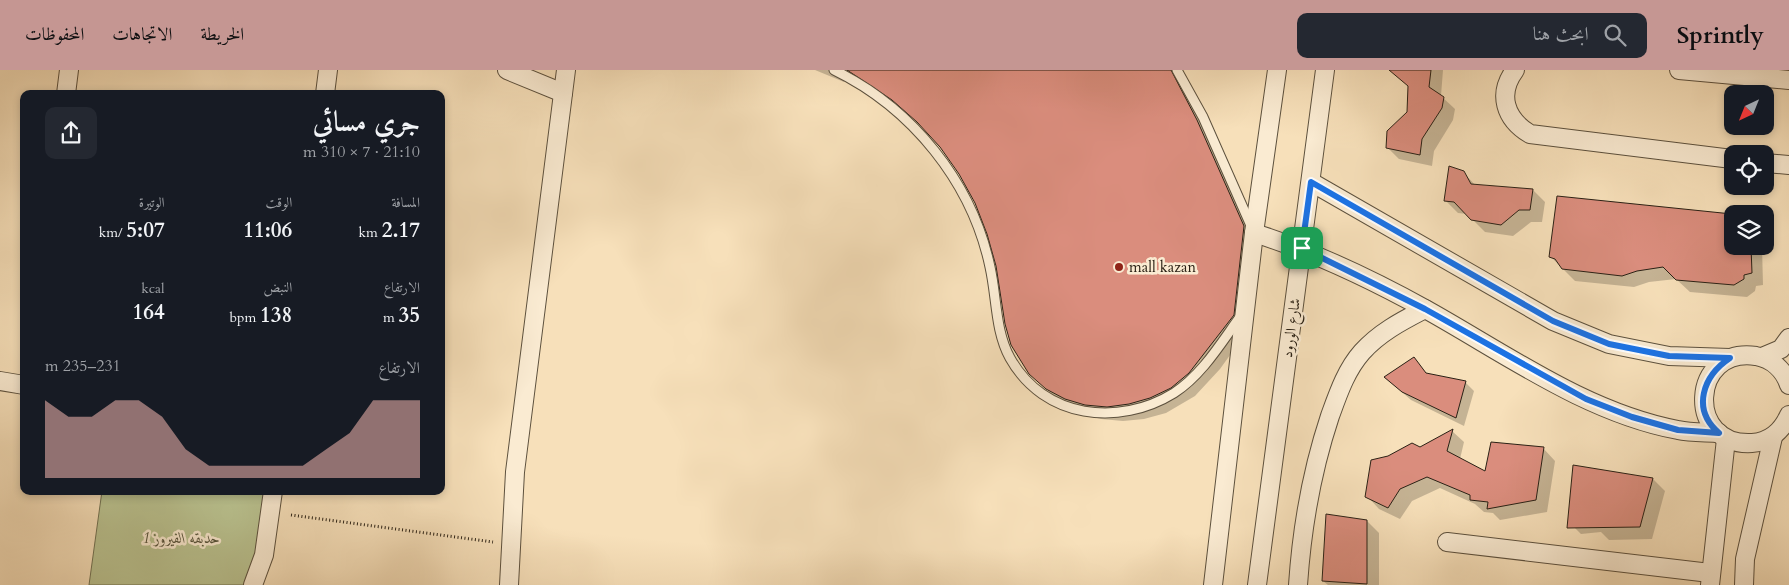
<!DOCTYPE html>
<html lang="ar">
<head>
<meta charset="utf-8">
<style>
	:root { --surface:#171b24; --page:#242831; --text:#f1f3f6; --muted:#9ea1a6; --accent:#c59692 }
	body { margin:0; font-family:Cardo,Amiri,serif; background:var(--page); color:var(--text); direction:rtl; height:100vh; display:flex; flex-direction:column; font-size:19px; white-space:nowrap }
	* { box-sizing:border-box; margin:0 }
	p { font-size:16px; color:var(--muted) }
	.icon { flex:none; width:28px; height:28px; fill:none; stroke:currentColor; stroke-width:2; stroke-linecap:round; stroke-linejoin:round }
	.map { position:relative; flex:1; overflow:hidden; direction:ltr }
	.drawer { position:absolute; left:20px; top:20px; width:425px; height:405px; display:flex; flex-direction:column; background:var(--surface); border-radius:10px; box-shadow:0 2px 8px #0003; direction:rtl }
	.drawer>* { flex:none }
	.needle { width:32px; rotate:223deg }
	.buttons { position:absolute; left:1724px; top:15px; display:grid; gap:10px }
	.buttons a { display:grid; place-items:center; width:50px; height:50px; border-radius:10px; background:var(--surface); box-shadow:0 2px 8px #0003; font-size:25px }
	.pin { position:absolute; display:grid; place-items:center; width:42px; height:42px; color:#fff; margin:-21px; border-radius:10px; box-shadow:0 2px 8px #0006 }
	.round { display:grid; place-items:center; flex:none; width:52px; height:52px; border-radius:10px; background:var(--page) }
	.summary { display:flex; align-items:center; justify-content:space-between; height:85px; padding:0 25px }
	h1 { font-size:28px; font-weight:600; line-height:38px }
	.stats { display:grid; grid-template-columns:repeat(3,1fr); gap:8px; height:85px; padding:5px 25px }
	.stats div { display:grid; align-content:center }
	.stats b { font-size:21px; font-weight:600 }
	.stats small { font-size:14px; font-weight:400 }
	.stats p { font-size:14px }
	.chart { height:140px; padding:10px 25px }
	.chart p { display:flex; justify-content:space-between }
	.chart svg { width:100%; height:90px; margin-top:5px; fill:var(--accent); opacity:.7 }
	header { display:flex; align-items:center; gap:30px; box-sizing:border-box; height:70px; padding:0 25px; background:var(--accent); color:#111 }
	header strong { font-size:24px }
	nav { display:flex; gap:28px; margin-inline-start:auto; font-size:18px }
	.search { width:350px; height:45px; background:var(--page); display:flex; align-items:center; gap:12px; box-sizing:border-box; padding:0 18px; border-radius:10px; color:var(--muted); font-size:19px }
	.map>svg:first-child { display:block }
	.green { fill:#bac391; stroke:#727253 }
	.shadow { fill:#0003 }
	.building { fill:#da8d7d; stroke:#2a2115 }
	.lines { fill:none; stroke-linecap:round; stroke-linejoin:round }
	.lane-casing { stroke:#5d513e; stroke-width:11 }
	.street-casing { stroke:#5d513e; stroke-width:20 }
	.path { stroke:#2a2115; stroke-width:3; stroke-dasharray:1 2.5; stroke-linecap:butt }
	.lane { stroke:#faebd2; stroke-width:9 }
	.street { stroke:#faebd2; stroke-width:18 }
	.route-casing { stroke:#fff; stroke-width:10 }
	.route { stroke:#1a73e8; stroke-width:6 }
	.poi-dot { fill:#8f2418; stroke:#faebd2; stroke-width:2 }
	.labels { text-anchor:middle; dominant-baseline:central; stroke-width:5; stroke-linejoin:round; paint-order:stroke }
	.poi-label { font-size:15px; fill:#2a2115; stroke:#faebd2; text-anchor:start }
	.street-label { font-size:15px; fill:#2a2115; stroke:#faebd2 }
	.park-label { font-size:15px; font-style:italic; fill:#55523a; stroke:#faebd2 }
</style>
</head>
<body>
<header>
<strong>Sprintly</strong>
<div class="search"><svg class="icon" aria-label="search" viewBox="0 0 24 24"><circle cx="10" cy="10" r="6"/><path d="M15 15l6 6"/></svg>ابحث هنا</div>
<nav><a>الخريطة</a><a>الاتجاهات</a><a>المحفوظات</a></nav>
</header>
<div class="map">
<svg width="1789" height="515" viewBox="0 0 1789 515">
	<rect width="100%" height="100%" fill="#f7e0ba"/>
	<filter id="stains"><feTurbulence type="fractalNoise" baseFrequency=".004" numOctaves="4"/><feColorMatrix values="0 0 0 0 .2 0 0 0 0 .09 0 0 0 0 .02 0 0 0 .5 -.17"/></filter>
	<radialGradient id="worn" r=".72"><stop offset=".6" stop-color="#630" stop-opacity="0"/><stop offset="1" stop-color="#630" stop-opacity=".3"/></radialGradient>
	<path class="green" d="M102 421H273L253 515H89Z"/>
	<g class="shadow">
		<path d="M815 0H1181L1259 172 1248 260 1220 299 1195 326 1166 343 1144 349 1123 351 1101 349 1081 344 1062 334 1030 303 1017 284 1009 265 997 195 988 163 976 133 960 103 941 76 910 45 882 26 846 9 844 12Z"/>
		<path d="M1395 0H1443L1441 26 1455 39 1453 50 1434 81 1432 96 1399 89 1387 77 1409 43V17L1394 2Z"/>
		<path d="M1463 102 1476 116 1533 120 1545 132 1542 152H1531L1513 166 1485 162 1467 144 1458 143 1446 131Z"/>
		<path d="M1667 140 1732 145V176H1762L1763 215 1756 216 1755 221 1747 227 1690 222 1676 209 1649 212 1634 217 1575 211 1550 186Z"/>
		<path d="M1414 289 1428 305 1465 312 1474 321 1464 356 1411 330 1386 308Z"/>
		<path d="M1452 361 1464 372 1460 389 1486 403 1543 378 1555 391 1547 442 1500 450 1493 443 1484 442 1475 434 1440 418 1412 431 1400 449 1379 439 1367 426 1420 379Z"/>
		<path d="M1574 396 1653 409 1665 421 1652 469 1609 470 1601 462 1581 464 1569 452Z"/>
		<path d="M1367 451 1379 463V515H1328L1323 511Z"/>
	</g>
	<g class="building">
		<path d="M847 0H1171L1197 50 1244 156 1234 245 1189 303 1171 318 1150 328 1129 334 1107 337 1085 335 1065 329 1046 319 1029 304 1011 275 1005 254 996 196 987 164 975 133 959 104 940 77 917 52 892 30Z"/>
		<path d="M1389 0H1431L1429 17 1444 27 1442 38 1422 69 1420 85 1386 78 1387 61 1407 42 1408 16Z"/>
		<path d="M1449 96 1464 101 1471 114 1533 119 1530 140H1519L1501 155 1471 150 1454 132 1444 131Z"/>
		<path d="M1557 126 1732 144V176H1751L1752 203 1744 205V209L1734 215 1676 210 1663 197 1637 201 1622 206 1562 199 1555 189 1549 187Z"/>
		<path d="M1414 287 1426 303 1466 311 1456 348 1402 322 1384 307Z"/>
		<path d="M1453 359 1447 381 1485 401 1491 372 1544 377 1536 430 1487 439 1488 432 1470 430V425L1427 407 1400 419 1388 438 1365 427 1371 390 1388 386 1412 373 1420 377Z"/>
		<path d="M1573 395 1653 408 1640 457 1567 458Z"/>
		<path d="M1326 444 1367 450V514L1322 511Z"/>
	</g>
	<g class="lines">
		<defs>
			<g id="lane">
				<path d="M834 0C912 38 972 112 990 197 997 228 995 261 1010 288 1044 349 1119 357 1174 323 1202 305 1221 273 1240 247"/>
				<path d="M1177 0 1203 47 1252 158"/>
			</g>
			<g id="street">
				<path d="M507 0 563 23"/>
				<path d="M1515 0C1497 24 1505 49 1530 64L1732 89"/>
				<path d="M1679 0 1789 10"/>
				<path d="M66 24 69 0"/>
				<path d="M325 24 328 0"/>
				<path d="M1765 93 1789 95"/>
				<path d="M1311 112 1553 251 1609 274 1669 286 1730 288"/>
				<path d="M1254 163C1315 182 1371 209 1427 240 1506 284 1587 343 1678 360 1691 363 1706 362 1719 363"/>
				<path d="M1762 287 1781 279 1789 268"/>
				<path d="M0 311 24 315"/>
				<path d="M1789 315C1784 300 1772 289 1756 286 1690 276 1685 377 1752 373 1769 372 1782 361 1789 345"/>
				<path d="M1447 472 1710 503"/>
				<path d="M253 515 264 485 273 421"/>
				<path d="M509 515 515 402 566 0"/>
				<path d="M1213 515 1254 163 1277 0"/>
				<path d="M1257 515 1325 0"/>
				<path d="M1298 515C1302 456 1311 403 1330 346 1338 324 1346 300 1362 282 1380 262 1402 251 1425 239"/>
				<path d="M1710 515 1726 369"/>
				<path d="M1744 515 1745 489 1773 367"/>
			</g>
		</defs>
		<use href="#lane" class="lane-casing"/>
		<use href="#street" class="street-casing"/>
		<path class="path" d="M291 445 493 472"/>
		<use href="#lane" class="lane"/>
		<use href="#street" class="street"/>
	</g>
	<g class="lines">
		<defs>
			<path id="route" d="M1311 112 1553 251 1609 274 1669 286 1730 288C1703 306 1691 339 1719 363L1678 360 1632 347 1586 329 1425 239 1302 178Z"/>
		</defs>
		<use href="#route" class="route-casing"/>
		<use href="#route" class="route"/>
	</g>
	<circle class="poi-dot" cx="1119" cy="197" r="5"/>
	<g class="labels">
		<g class="poi-label">
			<text x="1129" y="197">mall kazan</text>
		</g>
		<g class="street-label">
			<text transform="translate(1291 258) rotate(-82)">شارع الورود</text>
		</g>
		<g class="park-label">
			<text x="181" y="468">حدبقه الفيروز 1</text>
		</g>
	</g>
	<rect width="100%" height="100%" filter="url(#stains)"/>
	<rect width="100%" height="100%" fill="url(#worn)"/>
</svg>
<div class="buttons">
<a><svg class="needle" viewBox="-14 -14 28 28"><path d="M0-13l5 13h-10z" fill="#e53935"/><path d="M0 13l5-13h-10z" fill="#9ea1a6"/></svg></a>
<a><svg class="icon" aria-label="locate" viewBox="0 0 24 24"><circle cx="12" cy="12" r="6"/><path d="M12 2v4M12 18v4M2 12h4M18 12h4"/></svg></a>
<a><svg class="icon" aria-label="layers" viewBox="0 0 24 24"><path d="M12 4l9 5-9 5-9-5zM3 14l9 5 9-5"/></svg></a>
</div>
<div class="pin" style="left:1302px;top:178px;background:#1e9e55"><svg class="icon" aria-label="arrive" viewBox="0 0 24 24"><path d="M6 21V4h12l-3 4 3 4H6"/></svg></div>
<section class="drawer">
<div class="summary"><div><h1>جري مسائي</h1><p>21:10 · 7 × 310 m</p></div><a class="round"><svg class="icon" aria-label="share" viewBox="0 0 24 24"><path d="M12 15V3M7 8l5-5 5 5M5 13v7h14v-7"/></svg></a></div>
<div class="stats">
<div><p>المسافة</p><b>2.17<small> km</small></b></div>
<div><p>الوقت</p><b>11:06</b></div>
<div><p>الوتيرة</p><b>5:07<small> /km</small></b></div>
</div>
<div class="stats">
<div><p>الارتفاع</p><b>35<small> m</small></b></div>
<div><p>النبض</p><b>138<small> bpm</small></b></div>
<div><p>kcal</p><b>164</b></div>
</div>
<div class="chart"><p><span>الارتفاع</span>231–235 m</p>
<svg viewBox="0 0 160 44" preserveAspectRatio="none"><path d="M0 44V6L10 14L20 14L30 6L40 6L50 14L60 30L70 38L80 38L90 38L100 38L110 38L120 30L130 22L140 6L150 6L160 6V44z"/></svg>
</div>
</section>
</div>
</body>
</html>
